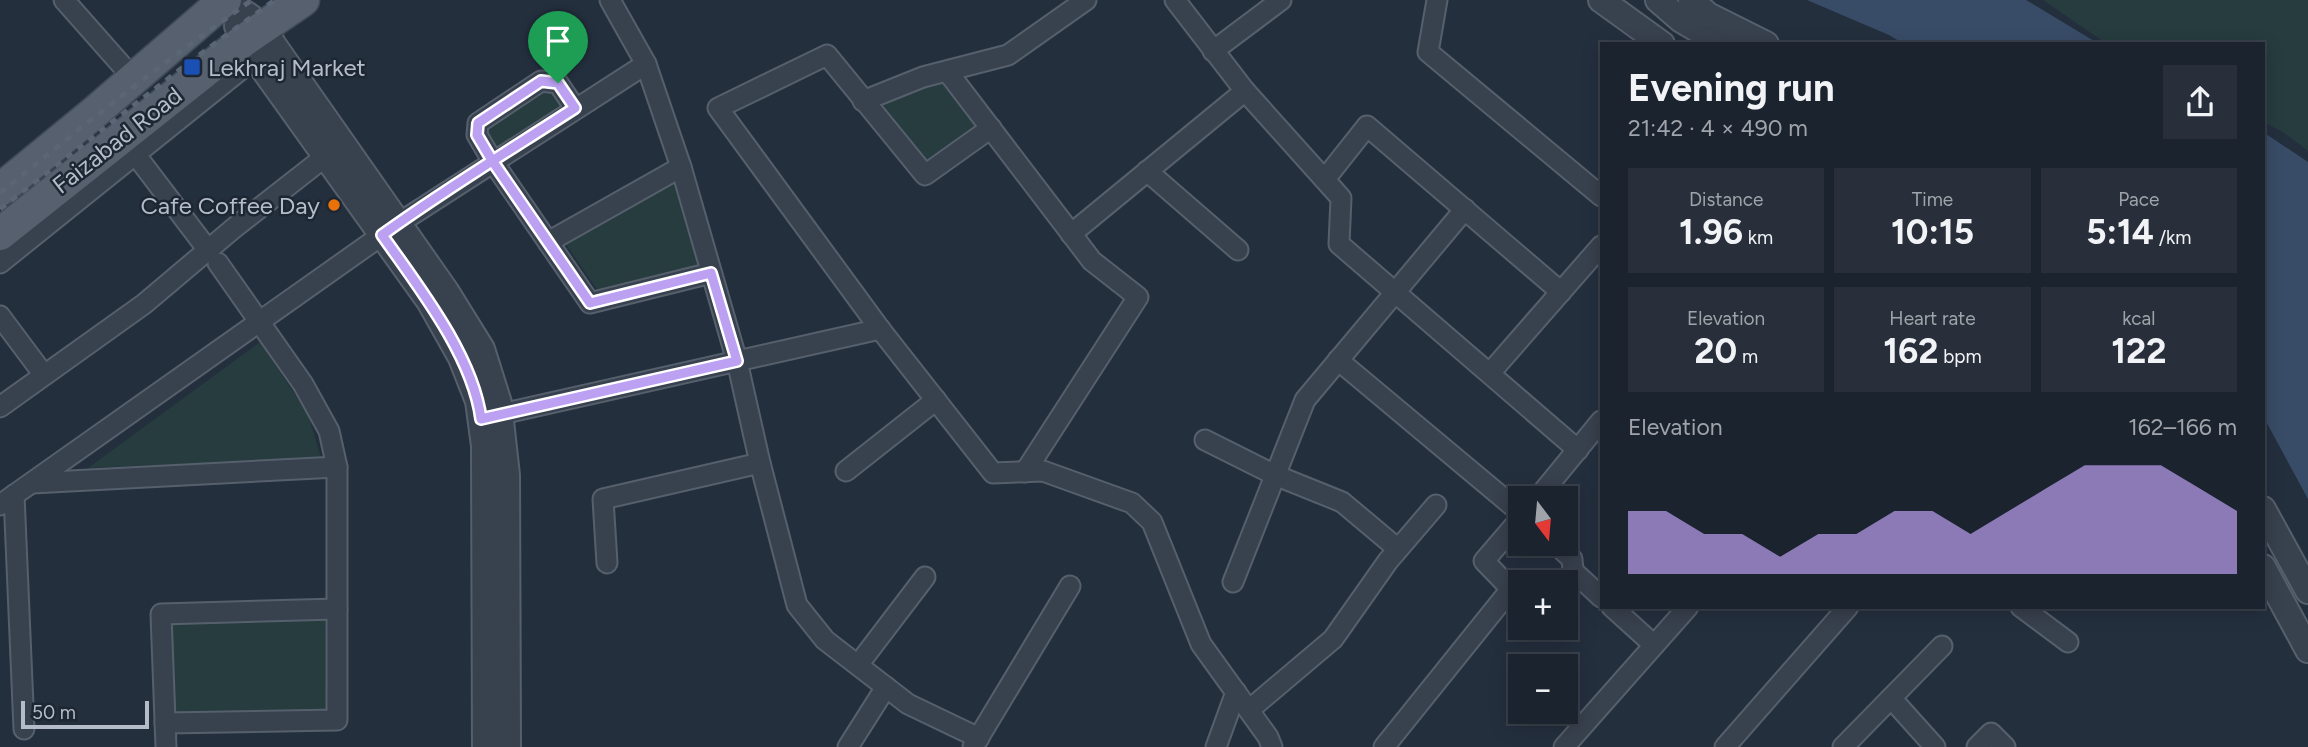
<!DOCTYPE html>
<html lang="en">
<head>
<meta charset="utf-8">
<style>
	:root { --surface:#1b232e; --page:#282f3a; --text:#f1f3f6; --muted:#a0a4aa; --line:#39404a; --accent:#bca0f2 }
	body { margin:0; font-family:Figtree,sans-serif; background:var(--page); color:var(--text); height:100vh; display:flex; flex-direction:column; font-size:26px; white-space:nowrap }
	* { box-sizing:border-box; margin:0 }
	p { font-size:23px; color:var(--muted) }
	.icon { flex:none; width:38px; height:38px; fill:none; stroke:currentColor; stroke-width:2; stroke-linecap:round; stroke-linejoin:round }
	.map { position:relative; flex:1; overflow:hidden }
	.drawer { position:absolute; left:1600px; top:42px; width:665px; height:567px; display:flex; flex-direction:column; background:var(--surface); border-radius:0px; box-shadow:0 4px 18px #0003,0 0 0 2px var(--line) }
	.drawer>* { flex:none }
	.needle { width:46px; rotate:164deg }
	.buttons { position:absolute; left:1508px; top:486px; display:grid; gap:14px }
	.buttons a { display:grid; place-items:center; width:70px; height:70px; border-radius:0px; background:var(--surface); box-shadow:0 4px 18px #0003,0 0 0 2px var(--line); font-size:35px }
	.scale { position:absolute; left:21px; bottom:18px; width:128px; box-sizing:border-box; padding-left:7px; border:4px solid #b4bcc9; border-top:0; font-size:19px; line-height:24px; white-space:nowrap; color:#b4bcc9; -webkit-text-stroke:5px #1d2633; paint-order:stroke }
	.pin { position:absolute; display:grid; place-items:center; width:60px; height:60px; color:#fff; margin:-72px -30px; border-radius:50% 50% 50% 0; rotate:-45deg; box-shadow:0 0 7px #0007 }
	.pin .icon { rotate:45deg }
	.round { display:grid; place-items:center; flex:none; width:74px; height:74px; border-radius:0px; background:var(--page) }
	.overview { display:flex; align-items:center; justify-content:space-between; height:119px; padding:0 28px }
	h1 { font-size:38px; font-weight:700; line-height:52px }
	.figures { display:grid; grid-template-columns:repeat(3,1fr); gap:10px; height:119px; padding:7px 28px }
	.figures div { display:grid; align-content:center; border-radius:0px; background:var(--page); text-align:center }
	.figures b { font-size:35px; font-weight:700 }
	.figures small { font-size:19px; font-weight:400 }
	.figures p { font-size:19px }
	.chart { height:196px; padding:14px 28px }
	.chart p { display:flex; justify-content:space-between }
	.chart svg { width:100%; height:126px; margin-top:7px; fill:var(--accent); opacity:.7 }
	.map>svg:first-child { display:block }
	.green { fill:#263c3f }
	.water { fill:#394c67 }
	.lines { fill:none; stroke-linecap:round; stroke-linejoin:round }
	.minor-casing { stroke:#565f6c; stroke-width:23 }
	.tertiary-casing { stroke:#565f6c; stroke-width:28 }
	.primary-casing { stroke:#414a57; stroke-width:35 }
	.minor { stroke:#38414e; stroke-width:19 }
	.tertiary { stroke:#38414e; stroke-width:24 }
	.primary { stroke:#56606e; stroke-width:32 }
	.rail { stroke:#5a6575; stroke-width:5; stroke-dasharray:7 7; stroke-linecap:butt }
	.route-casing { stroke:#fff; stroke-width:14 }
	.route { stroke:#bca0f2; stroke-width:9 }
	.transit-dot { fill:#1a4fb4; stroke:#1d2633; stroke-width:2.5 }
	.food-dot { fill:#e8710a; stroke:#1d2633; stroke-width:2.5 }
	.labels { text-anchor:middle; dominant-baseline:central; stroke-width:5; stroke-linejoin:round; paint-order:stroke }
	.poi-label { font-size:24px; fill:#b4bcc9; stroke:#1d2633; text-anchor:start }
	.street-label { font-size:24px; fill:#b4bcc9; stroke:#1d2633 }
</style>
</head>
<body>
<div class="map">
<svg width="2308" height="747" viewBox="0 0 2308 747">
	<rect width="100%" height="100%" fill="#242f3e"/>
	<g class="green">
		<path d="M2043 0H2308V151L2283 132 2263 122V44H2107Z"/>
		<path d="M944 76 984 127 926 170 873 101Z"/>
		<path d="M552 86 566 108 499 151 484 129Z"/>
		<path d="M677 176 704 270 601 295 563 240Z"/>
		<path d="M260 342 308 414 321 458 88 468Z"/>
		<path d="M325 618 326 712 172 715 171 621Z"/>
	</g>
	<g class="water">
		<path d="M1807 0H2026L2099 44H1904L1889 35Z"/>
		<path d="M2263 132 2308 162V499L2263 416Z"/>
	</g>
	<g class="lines">
		<defs>
			<g id="minor">
				<path d="M64 0 133 78"/>
				<path d="M610 0 646 64 681 167 737 361 760 463 797 605 825 640 908 704 979 738"/>
				<path d="M1175 0 1245 91 1341 198 1339 244 1578 450"/>
				<path d="M1437 0 1428 52 1601 196"/>
				<path d="M1213 51 1281 0"/>
				<path d="M947 71 1092 261 1138 297 1025 472"/>
				<path d="M863 101 923 77 1008 55 1086 0"/>
				<path d="M575 108 558 83 541 81 478 123 477 135 493 162 590 303 711 273"/>
				<path d="M991 128 925 175 827 55 718 108 880 329 993 473 1043 471 1132 503 1152 522 1201 644 1268 737 1272 747"/>
				<path d="M135 154 208 250"/>
				<path d="M1147 171 1238 250"/>
				<path d="M1325 179 1367 126 1561 292"/>
				<path d="M1071 234 1245 91"/>
				<path d="M548 242 681 167"/>
				<path d="M0 263 264 51"/>
				<path d="M0 316 44 375"/>
				<path d="M1338 360 1521 513"/>
				<path d="M1490 373 1601 246"/>
				<path d="M0 407 144 304 234 228 326 156"/>
				<path d="M488 417 880 329"/>
				<path d="M1205 440 1275 475 1342 502 1398 549"/>
				<path d="M846 471 936 400"/>
				<path d="M32 483 337 467"/>
				<path d="M14 495 24 729"/>
				<path d="M1537 499 1601 421"/>
				<path d="M0 505 399 223 646 64"/>
				<path d="M1556 544 1572 559 1573 571 1601 597"/>
				<path d="M607 563 603 499 760 463"/>
				<path d="M1233 582 1305 400 1465 209"/>
				<path d="M1612 607 1654 645"/>
				<path d="M2021 607 2068 642"/>
				<path d="M858 665 925 577"/>
				<path d="M1891 698 1935 747"/>
				<path d="M1249 710 1333 639 1388 561 1436 505"/>
				<path d="M165 723 337 720V467L329 431 303 384 218 263"/>
				<path d="M166 747 161 614 337 609"/>
				<path d="M848 747 886 687"/>
				<path d="M973 747 1070 586"/>
				<path d="M1216 747 1236 692"/>
				<path d="M1384 747 1511 589 1484 561 1521 518"/>
				<path d="M1564 747 1688 607"/>
				<path d="M1725 747 1848 607"/>
				<path d="M1843 747 1942 646"/>
				<path d="M1977 747 1991 733 2005 747"/>
			</g>
			<g id="tertiary">
				<path d="M226 0 265 27 273 44 446 291 482 349 499 403 507 475 508 747"/>
				<path d="M1601 0 1662 44"/>
				<path d="M1658 0 1681 20 1722 44"/>
				<path d="M1691 0 1708 15 1766 44"/>
				<path d="M237 26 243 41 429 301 461 358 478 401 484 446 485 747"/>
				<path d="M2263 509 2308 591"/>
				<path d="M2263 567 2308 650"/>
			</g>
			<g id="primary">
				<path d="M0 190 95 112 225 0"/>
				<path d="M0 234 243 41 303 0"/>
			</g>
		</defs>
		<use href="#minor" class="minor-casing"/>
		<use href="#tertiary" class="tertiary-casing"/>
		<use href="#primary" class="primary-casing"/>
		<use href="#minor" class="minor"/>
		<use href="#tertiary" class="tertiary"/>
		<use href="#primary" class="primary"/>
		<g class="rail">
			<path d="M0 193C82 126 165 61 252 0"/>
			<path d="M0 209 191 61 275 0"/>
		</g>
	</g>
	<g class="lines">
		<defs>
			<path id="route" d="M558 83 575 108C510 150 444 190 382 235 418 286 473 356 481 419L737 361 711 273 590 303 493 162 477 135 478 123 541 81 558 83"/>
		</defs>
		<use href="#route" class="route-casing"/>
		<use href="#route" class="route"/>
	</g>
	<rect class="transit-dot" x="183" y="58" width="18" height="18" rx="3.5"/>
	<circle class="food-dot" cx="334" cy="205" r="7"/>
	<g class="labels">
		<g class="poi-label">
			<text x="208" y="67">Lekhraj Market</text>
			<text x="320" y="205" text-anchor="end">Cafe Coffee Day</text>
		</g>
		<g class="street-label">
			<text transform="translate(117 140) rotate(-38)">Faizabad Road</text>
		</g>
	</g>
</svg>
<div class="buttons">
<a><svg class="needle" viewBox="-14 -14 28 28"><path d="M0-13l5 13h-10z" fill="#e53935"/><path d="M0 13l5-13h-10z" fill="#a0a4aa"/></svg></a>
<a>+</a>
<a>−</a>
</div>
<div class="scale">50 m</div>
<div class="pin" style="left:558px;top:83px;background:#1e9e55"><svg class="icon" aria-label="arrive" viewBox="0 0 24 24"><path d="M6 21V4h12l-3 4 3 4H6"/></svg></div>
<section class="drawer">
<div class="overview"><div><h1>Evening run</h1><p>21:42 · 4 × 490 m</p></div><a class="round"><svg class="icon" aria-label="share" viewBox="0 0 24 24"><path d="M12 15V3M7 8l5-5 5 5M5 13v7h14v-7"/></svg></a></div>
<div class="figures">
<div><p>Distance</p><b>1.96<small> km</small></b></div>
<div><p>Time</p><b>10:15</b></div>
<div><p>Pace</p><b>5:14<small> /km</small></b></div>
</div>
<div class="figures">
<div><p>Elevation</p><b>20<small> m</small></b></div>
<div><p>Heart rate</p><b>162<small> bpm</small></b></div>
<div><p>kcal</p><b>122</b></div>
</div>
<div class="chart"><p><span>Elevation</span>162–166 m</p>
<svg viewBox="0 0 160 44" preserveAspectRatio="none"><path d="M0 44V22L10 22L20 30L30 30L40 38L50 30L60 30L70 22L80 22L90 30L100 22L110 14L120 6L130 6L140 6L150 14L160 22V44z"/></svg>
</div>
</section>
</div>
</body>
</html>
